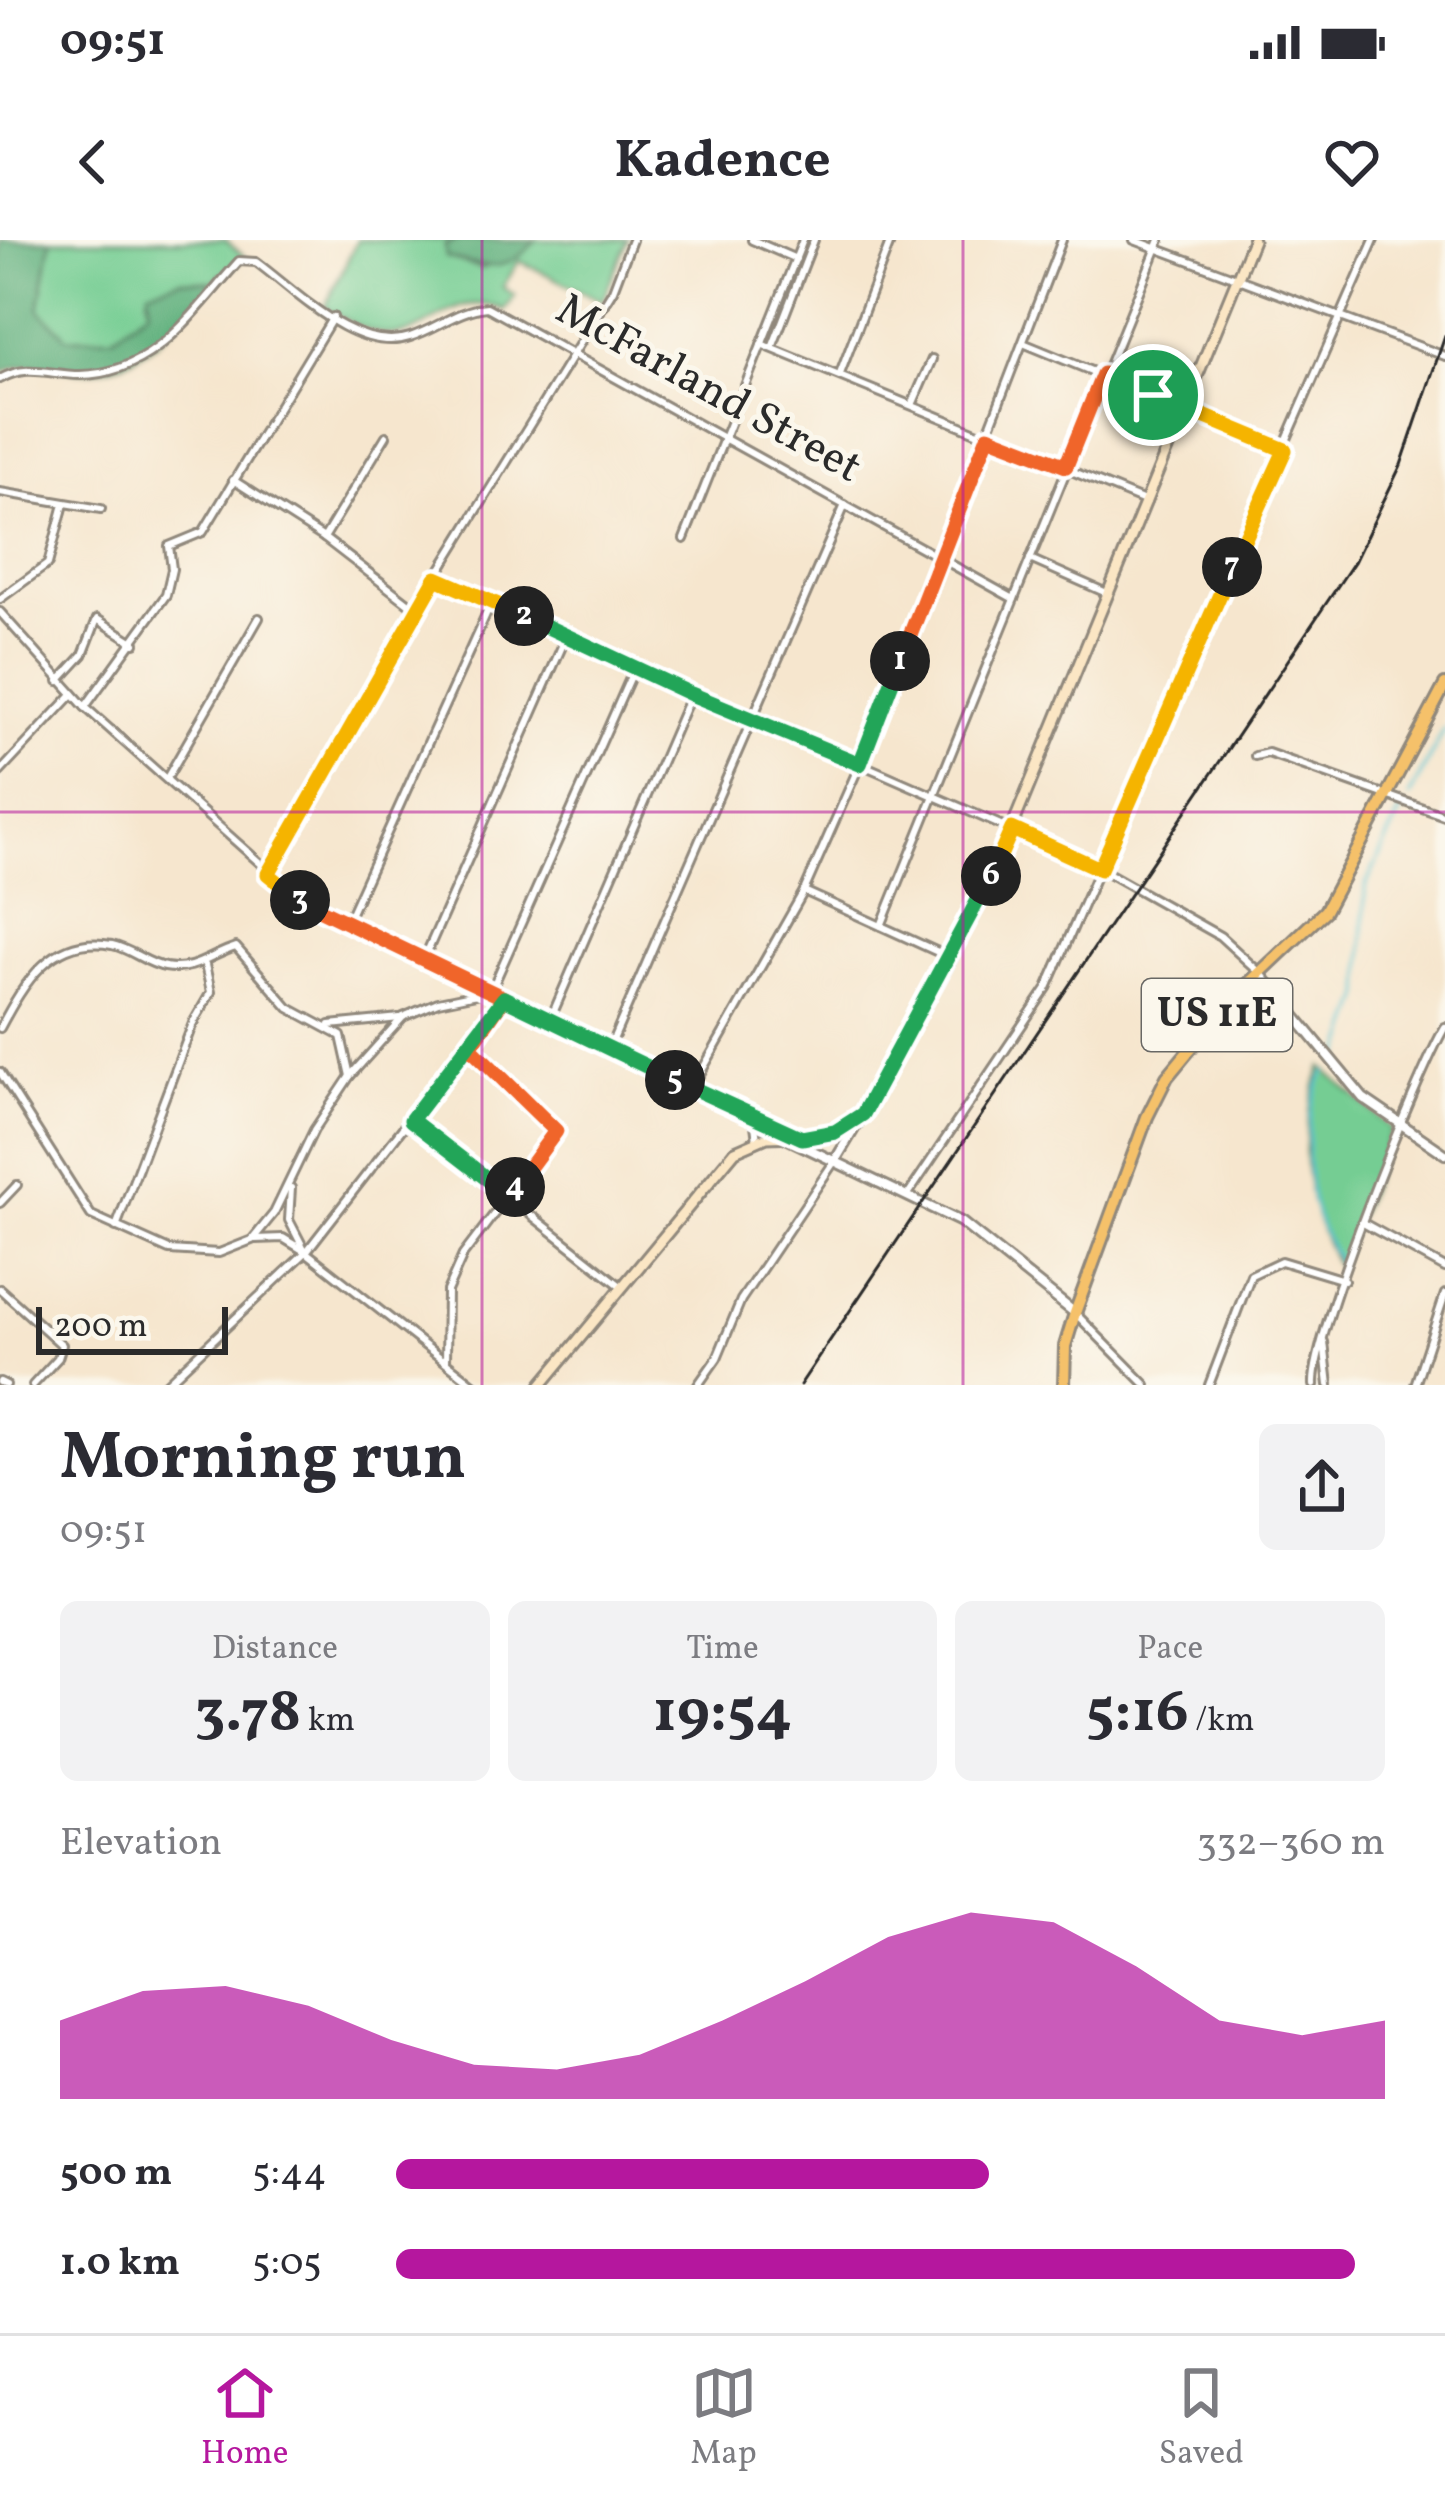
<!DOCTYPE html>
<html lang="en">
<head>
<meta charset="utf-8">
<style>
	:root { --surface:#fff; --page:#f2f2f3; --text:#2b2b33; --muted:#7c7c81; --line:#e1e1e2; --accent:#b5179e }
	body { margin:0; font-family:Vollkorn,serif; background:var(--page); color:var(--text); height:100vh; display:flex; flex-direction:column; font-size:45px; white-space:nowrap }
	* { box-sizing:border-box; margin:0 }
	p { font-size:39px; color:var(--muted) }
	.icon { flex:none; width:66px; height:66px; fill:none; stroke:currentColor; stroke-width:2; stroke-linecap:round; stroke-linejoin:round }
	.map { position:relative; height:1145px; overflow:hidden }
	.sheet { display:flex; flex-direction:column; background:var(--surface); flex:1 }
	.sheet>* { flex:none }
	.scale { position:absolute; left:36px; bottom:30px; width:192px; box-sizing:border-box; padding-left:12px; border:6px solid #2b2b2b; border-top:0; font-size:33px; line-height:42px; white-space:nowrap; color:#2b2b2b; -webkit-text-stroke:9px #fbf7ec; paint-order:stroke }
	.pin { position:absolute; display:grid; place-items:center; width:102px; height:102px; color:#fff; margin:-51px; border:6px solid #fff; border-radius:50%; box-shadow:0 3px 12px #0007 }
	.km { position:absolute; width:60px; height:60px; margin:-30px; border-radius:50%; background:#222; color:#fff; font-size:33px; line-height:60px; text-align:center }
	.round { display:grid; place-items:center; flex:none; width:126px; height:126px; border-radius:18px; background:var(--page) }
	.headline { display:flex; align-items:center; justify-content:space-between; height:204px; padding:0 60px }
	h1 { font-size:66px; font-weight:700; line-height:90px }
	.figures { display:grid; grid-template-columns:repeat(3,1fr); gap:18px; height:204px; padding:12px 60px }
	.figures div { display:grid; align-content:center; border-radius:18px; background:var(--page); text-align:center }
	.figures b { font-size:60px; font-weight:700 }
	.figures small { font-size:33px; font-weight:400 }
	.figures p { font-size:33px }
	.chart { height:336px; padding:24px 60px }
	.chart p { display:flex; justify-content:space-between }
	.chart svg { width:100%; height:216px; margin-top:12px; fill:var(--accent); opacity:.7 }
	ul { padding:0 60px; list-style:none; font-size:39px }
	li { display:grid; grid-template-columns:192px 144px 1fr; align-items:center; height:90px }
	li i { height:30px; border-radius:15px; background:var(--accent) }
	.status { display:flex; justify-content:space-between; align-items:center; height:84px; padding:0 60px; background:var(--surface); direction:ltr }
	.status svg { height:33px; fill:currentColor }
	header { display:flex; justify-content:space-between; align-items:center; height:156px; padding:0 60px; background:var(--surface); font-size:54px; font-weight:700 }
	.tabs { display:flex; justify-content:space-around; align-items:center; height:168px; border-top:3px solid var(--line); background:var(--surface); font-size:33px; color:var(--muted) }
	.tabs a { display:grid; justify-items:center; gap:6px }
	.tabs .selected { color:var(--accent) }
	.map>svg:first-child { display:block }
	.green { fill:#74cd93; stroke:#507c5f; stroke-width:3 }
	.forest { fill:#5fb07d; stroke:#456e54; stroke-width:3 }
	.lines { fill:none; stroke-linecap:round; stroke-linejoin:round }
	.stream { stroke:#5ac6d4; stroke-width:3 }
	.minor-casing { stroke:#90887c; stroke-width:12 }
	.tertiary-casing { stroke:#90887c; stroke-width:14 }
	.secondary-casing { stroke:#90887c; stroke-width:15 }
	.primary-casing { stroke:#90887c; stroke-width:16 }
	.minor { stroke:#fff; stroke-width:6 }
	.tertiary { stroke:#fff; stroke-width:8 }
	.secondary { stroke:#fbe6c4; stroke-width:9 }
	.primary { stroke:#f5c16b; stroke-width:10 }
	.rail { stroke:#2b2b2b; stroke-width:3 }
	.split-1-casing { stroke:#fff; stroke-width:24 }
	.split-2-casing { stroke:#fff; stroke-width:24 }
	.split-3-casing { stroke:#fff; stroke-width:24 }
	.split-4-casing { stroke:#fff; stroke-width:24 }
	.split-5-casing { stroke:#fff; stroke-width:24 }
	.split-6-casing { stroke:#fff; stroke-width:24 }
	.split-7-casing { stroke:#fff; stroke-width:24 }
	.split-8-casing { stroke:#fff; stroke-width:24 }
	.split-1 { stroke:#f0652b; stroke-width:15 }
	.split-2 { stroke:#22a559; stroke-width:15 }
	.split-3 { stroke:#f5b400; stroke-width:15 }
	.split-4 { stroke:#f0652b; stroke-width:15 }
	.split-5 { stroke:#22a559; stroke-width:15 }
	.split-6 { stroke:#22a559; stroke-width:15 }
	.split-7 { stroke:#f5b400; stroke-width:15 }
	.split-8 { stroke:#f5b400; stroke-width:15 }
	.grid { fill:none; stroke:#b5179e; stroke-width:3; stroke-opacity:0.55 }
	.labels { text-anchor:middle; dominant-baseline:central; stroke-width:10; stroke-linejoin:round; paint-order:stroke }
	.shield { fill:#fbf7ec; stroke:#696865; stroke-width:3 }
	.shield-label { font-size:42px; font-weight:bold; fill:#2b2b2b }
	.street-label { font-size:45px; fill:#2b2b2b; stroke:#fbf7ec }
</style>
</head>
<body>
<div class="status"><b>09:51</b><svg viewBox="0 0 49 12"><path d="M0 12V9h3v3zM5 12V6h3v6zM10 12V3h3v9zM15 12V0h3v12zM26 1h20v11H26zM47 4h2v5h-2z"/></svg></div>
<header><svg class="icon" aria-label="back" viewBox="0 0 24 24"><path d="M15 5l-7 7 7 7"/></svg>Kadence<svg class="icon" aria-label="heart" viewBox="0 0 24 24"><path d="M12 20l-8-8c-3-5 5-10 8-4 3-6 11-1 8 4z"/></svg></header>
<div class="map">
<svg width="1445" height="1145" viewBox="0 0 1445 1145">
	<rect width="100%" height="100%" fill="#fbf7ec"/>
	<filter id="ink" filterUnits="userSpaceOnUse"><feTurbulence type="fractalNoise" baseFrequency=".00833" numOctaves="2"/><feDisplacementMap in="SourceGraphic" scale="24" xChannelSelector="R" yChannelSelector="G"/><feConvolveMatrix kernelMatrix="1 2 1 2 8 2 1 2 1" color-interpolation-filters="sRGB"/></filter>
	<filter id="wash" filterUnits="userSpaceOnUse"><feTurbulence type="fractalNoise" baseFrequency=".004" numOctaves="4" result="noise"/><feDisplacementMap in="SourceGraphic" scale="48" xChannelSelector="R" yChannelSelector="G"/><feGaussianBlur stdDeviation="2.7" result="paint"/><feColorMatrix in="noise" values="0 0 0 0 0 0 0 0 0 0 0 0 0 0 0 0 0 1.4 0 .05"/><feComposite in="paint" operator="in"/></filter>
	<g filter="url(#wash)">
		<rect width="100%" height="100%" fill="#f6e6ce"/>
		<g class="green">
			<path d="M51 0H225L245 17 213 42 180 40 147 57 149 69 112 97 67 98 39 69Z"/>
			<path d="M357 0H460L445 5 446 17 482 29 536 0H628L602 61 519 21 503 47 515 56 505 70C427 41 431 140 325 67Z"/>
			<path d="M1322 827 1392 889 1338 1028C1303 957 1295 904 1322 827Z"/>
		</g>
		<g class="forest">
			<path d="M0 0H51L39 69 67 98 113 97 149 69V50L180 40 213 42C174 87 140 134 74 131 46 129 26 119 0 134Z"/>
			<path d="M460 0H536C507 35 485 28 446 17L445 5Z"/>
		</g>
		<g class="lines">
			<g class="stream">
				<path d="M1409 557 1445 488"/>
				<path d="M1340 819 1362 755 1365 647 1403 566"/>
				<path d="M1326 831C1304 864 1304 936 1316 973 1321 991 1332 1009 1340 1025"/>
			</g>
		</g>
	</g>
	<g filter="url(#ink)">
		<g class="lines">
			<defs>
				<g id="minor">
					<path d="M752 0 796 19"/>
					<path d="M1134 0 1445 116"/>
					<path d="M1023 103 1284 210"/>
					<path d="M761 104 1147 262"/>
					<path d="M772 108 814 0"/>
					<path d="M840 134 891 0"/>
					<path d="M0 139C29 123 49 135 80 135 155 134 193 72 239 21L256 22C296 51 356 115 410 97 438 88 457 70 487 67L1014 359"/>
					<path d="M912 165 932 119"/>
					<path d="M233 240 324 298 416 369"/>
					<path d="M0 252 101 269"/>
					<path d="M324 298 386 196"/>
					<path d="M684 299 803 0"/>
					<path d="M1030 319 1109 354"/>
					<path d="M436 338 1101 629 1220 696 1258 731"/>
					<path d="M0 359 48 324 64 264"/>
					<path d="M0 372 85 467 306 664 793 895"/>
					<path d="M59 441 83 415 97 379 135 403"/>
					<path d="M85 467 166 355 172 329 169 306 203 292 333 77"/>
					<path d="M1255 516 1268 513 1445 576"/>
					<path d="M0 532 73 454"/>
					<path d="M167 538 259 378"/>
					<path d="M268 634 416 369 613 50 632 0"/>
					<path d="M804 651 951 718"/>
					<path d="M346 684 492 361"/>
					<path d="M881 686 1160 0"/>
					<path d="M424 719 567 395"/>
					<path d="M491 751 635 427"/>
					<path d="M550 780 691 454"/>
					<path d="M330 785 400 778"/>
					<path d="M0 788C24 743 52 694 112 705 131 709 147 724 165 727 195 732 210 715 236 707L289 768 341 796 350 836"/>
					<path d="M609 809 845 265"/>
					<path d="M0 832 91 975 169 1010 219 1013 252 1000 274 973 314 890 350 836 403 777 438 762 491 751"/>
					<path d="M692 848 804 651 860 524 1062 0"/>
					<path d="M754 878 757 900"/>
					<path d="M411 880 622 1047"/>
					<path d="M291 948 289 980 304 1009"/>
					<path d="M909 953 1047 748 1374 0"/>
					<path d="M0 963 17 945"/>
					<path d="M1365 984 1445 1028"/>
					<path d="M116 987 193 783 211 752 205 725"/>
					<path d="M255 999 283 998 306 1012 475 1145"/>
					<path d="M0 1049 62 1105 58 1118 33 1145"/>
					<path d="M1077 1075 1146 1145"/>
					<path d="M1324 1102 1329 1145"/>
					<path d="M446 1121 447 1051 463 1015 557 891 470 808"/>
					<path d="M0 1142 6 1145"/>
					<path d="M165 1145 306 1012 504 758"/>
					<path d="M698 1145 717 1118 741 1060 836 919"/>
					<path d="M1209 1145 1251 1035 1281 1021 1344 1040"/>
					<path d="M1314 1145C1311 1099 1417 834 1445 787"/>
					<path d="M1415 1145 1445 1054"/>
				</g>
				<g id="tertiary">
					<path d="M1261 735 1363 858 1445 914"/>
					<path d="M786 898 961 982 1075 1073"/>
					<path d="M836 919 863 874"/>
				</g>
				<path id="secondary" d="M541 1145 735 911 767 897 826 895 863 874 951 718 1004 607 1253 0"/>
				<path id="primary" d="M1064 1145 1065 1106 1075 1073 1147 877 1167 837 1229 762 1325 671 1445 445"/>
			</defs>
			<use href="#minor" class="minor-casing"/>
			<use href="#tertiary" class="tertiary-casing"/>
			<use href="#secondary" class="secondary-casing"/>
			<use href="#primary" class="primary-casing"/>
			<use href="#minor" class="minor"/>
			<use href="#tertiary" class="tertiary"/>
			<use href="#secondary" class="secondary"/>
			<use href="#primary" class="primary"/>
			<path class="rail" d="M800 1145 1354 322 1401 225 1445 96"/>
		</g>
	</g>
	<g class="lines" filter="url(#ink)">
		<defs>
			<path id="split-1" d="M900 421 988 196 1066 226 1103 134 1153 155"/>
			<path id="split-2" d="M524 376 691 454 860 524 900 421"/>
			<path id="split-3" d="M300 660 268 634 436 338 524 376"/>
			<path id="split-4" d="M300 660 504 758 470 807 556 891 515 947"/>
			<path id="split-5" d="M515 947 508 955 411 880 504 758 675 840"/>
			<path id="split-6" d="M675 840 802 898 835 892 863 874 991 636"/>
			<path id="split-7" d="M991 636 1012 589 1100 629 1232 327"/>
			<path id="split-8" d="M1153 155 1285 210 1232 327"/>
		</defs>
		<use href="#split-1" class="split-1-casing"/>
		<use href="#split-2" class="split-2-casing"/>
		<use href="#split-3" class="split-3-casing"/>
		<use href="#split-4" class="split-4-casing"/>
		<use href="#split-5" class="split-5-casing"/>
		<use href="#split-6" class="split-6-casing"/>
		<use href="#split-7" class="split-7-casing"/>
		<use href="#split-8" class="split-8-casing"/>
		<use href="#split-1" class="split-1"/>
		<use href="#split-2" class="split-2"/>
		<use href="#split-3" class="split-3"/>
		<use href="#split-4" class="split-4"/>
		<use href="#split-5" class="split-5"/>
		<use href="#split-6" class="split-6"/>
		<use href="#split-7" class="split-7"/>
		<use href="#split-8" class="split-8"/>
	</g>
	<path class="grid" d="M482 0V1145M963 0V1145M0 572H1445"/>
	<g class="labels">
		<rect class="shield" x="1142" y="739" width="150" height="72" rx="9"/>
		<g class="shield-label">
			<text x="1217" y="775">US 11E</text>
		</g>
		<g class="street-label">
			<text transform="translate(708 150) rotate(29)">McFarland Street</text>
		</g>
	</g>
</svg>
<div class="scale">200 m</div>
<div class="pin" style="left:1153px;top:155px;background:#1e9e55"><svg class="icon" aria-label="arrive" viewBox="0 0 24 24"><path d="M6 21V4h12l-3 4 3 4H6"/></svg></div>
<b class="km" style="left:900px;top:421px">1</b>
<b class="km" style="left:524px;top:376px">2</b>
<b class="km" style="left:300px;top:660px">3</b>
<b class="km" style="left:515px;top:947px">4</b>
<b class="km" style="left:675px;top:840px">5</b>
<b class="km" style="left:991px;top:636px">6</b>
<b class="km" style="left:1232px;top:327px">7</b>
</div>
<section class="sheet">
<div class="headline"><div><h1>Morning run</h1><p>09:51</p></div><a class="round"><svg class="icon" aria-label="share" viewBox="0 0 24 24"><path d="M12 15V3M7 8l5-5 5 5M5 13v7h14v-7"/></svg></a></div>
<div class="figures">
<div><p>Distance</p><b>3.78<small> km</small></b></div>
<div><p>Time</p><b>19:54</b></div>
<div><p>Pace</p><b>5:16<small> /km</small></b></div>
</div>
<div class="chart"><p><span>Elevation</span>332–360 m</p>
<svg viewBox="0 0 160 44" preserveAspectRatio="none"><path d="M0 44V28L10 22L20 21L30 25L40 32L50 37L60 38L70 35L80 28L90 20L100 11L110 6L120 8L130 17L140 28L150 31L160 28V44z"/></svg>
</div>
<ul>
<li><b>500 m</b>5:44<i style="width:60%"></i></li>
<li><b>1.0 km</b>5:05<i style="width:97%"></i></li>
</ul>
</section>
<nav class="tabs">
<a class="selected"><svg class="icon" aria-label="home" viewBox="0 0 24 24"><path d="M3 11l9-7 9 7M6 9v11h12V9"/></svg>Home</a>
<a><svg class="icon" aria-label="map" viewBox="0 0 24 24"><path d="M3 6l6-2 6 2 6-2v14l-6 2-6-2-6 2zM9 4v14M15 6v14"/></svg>Map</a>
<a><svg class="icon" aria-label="saved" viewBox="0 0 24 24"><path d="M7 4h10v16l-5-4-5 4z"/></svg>Saved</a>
</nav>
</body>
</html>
